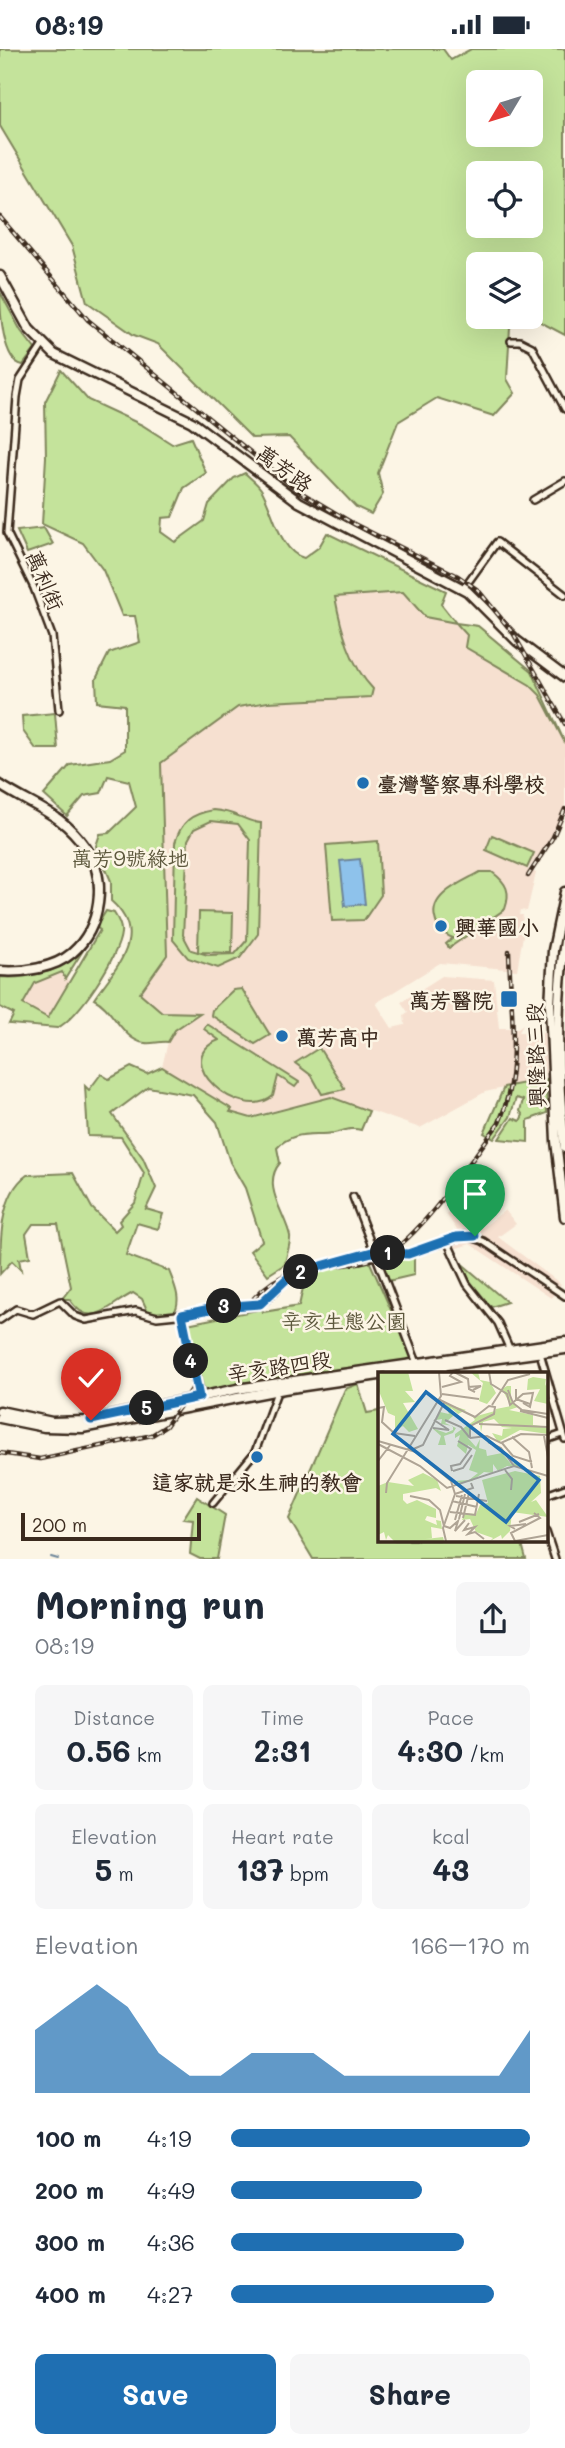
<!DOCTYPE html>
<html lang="en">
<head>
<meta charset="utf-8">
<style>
	:root { --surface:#fff; --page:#f6f6f7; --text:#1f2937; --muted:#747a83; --accent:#1f6fb2 }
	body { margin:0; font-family:Mali,"LXGW WenKai TC",sans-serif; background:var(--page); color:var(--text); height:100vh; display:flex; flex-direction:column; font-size:26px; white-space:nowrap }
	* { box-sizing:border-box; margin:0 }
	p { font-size:23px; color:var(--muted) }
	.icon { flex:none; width:38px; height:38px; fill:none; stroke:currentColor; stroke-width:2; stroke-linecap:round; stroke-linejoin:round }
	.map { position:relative; height:1510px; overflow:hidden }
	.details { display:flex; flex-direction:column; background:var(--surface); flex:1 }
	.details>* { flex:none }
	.needle { width:46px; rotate:232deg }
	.fabs { position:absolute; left:466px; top:21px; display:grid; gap:14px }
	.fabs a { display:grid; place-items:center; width:77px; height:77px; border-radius:10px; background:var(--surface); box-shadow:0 7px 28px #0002; font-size:35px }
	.scale { position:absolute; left:21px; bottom:18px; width:180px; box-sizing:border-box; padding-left:7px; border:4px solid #3b2a1e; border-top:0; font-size:19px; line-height:24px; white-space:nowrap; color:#3b2a1e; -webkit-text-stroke:5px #fcf5e5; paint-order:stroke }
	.pin { position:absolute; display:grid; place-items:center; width:60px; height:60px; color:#fff; margin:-72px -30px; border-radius:50% 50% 50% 0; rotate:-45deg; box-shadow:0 0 7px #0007 }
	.pin .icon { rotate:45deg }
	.km { position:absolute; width:35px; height:35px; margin:-18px; border-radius:50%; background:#222; color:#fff; font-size:19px; line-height:35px; text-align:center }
	.round { display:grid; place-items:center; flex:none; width:74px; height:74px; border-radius:10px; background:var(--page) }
	.overview { display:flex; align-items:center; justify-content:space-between; height:119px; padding:0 35px }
	h1 { font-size:38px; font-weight:700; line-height:52px }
	.stats { display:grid; grid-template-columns:repeat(3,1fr); gap:10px; height:119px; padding:7px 35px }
	.stats div { display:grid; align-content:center; border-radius:10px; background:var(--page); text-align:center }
	.stats b { font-size:30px; font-weight:700 }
	.stats small { font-size:19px; font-weight:400 }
	.stats p { font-size:19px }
	.chart { height:196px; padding:14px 35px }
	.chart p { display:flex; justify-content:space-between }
	.chart svg { width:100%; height:126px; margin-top:7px; fill:var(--accent); opacity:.7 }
	.button { display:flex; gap:14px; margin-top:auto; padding:14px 35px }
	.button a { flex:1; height:80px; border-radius:10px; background:var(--accent); color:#fff; font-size:28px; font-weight:700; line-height:80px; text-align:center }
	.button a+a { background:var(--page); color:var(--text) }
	ul { padding:0 35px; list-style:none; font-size:23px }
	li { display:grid; grid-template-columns:112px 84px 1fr; align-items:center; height:52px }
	li i { height:18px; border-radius:9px; background:var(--accent) }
	.status { display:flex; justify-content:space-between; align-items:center; height:49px; padding:0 35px; background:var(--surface); direction:ltr }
	.status svg { height:19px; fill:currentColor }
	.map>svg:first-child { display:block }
	.built { fill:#f6e0d0 }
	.green { fill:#c4e39b; stroke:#80865c; stroke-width:2; fill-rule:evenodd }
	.water { fill:#8ec2eb; stroke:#6d8599; stroke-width:2 }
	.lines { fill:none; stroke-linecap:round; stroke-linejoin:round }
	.stream { stroke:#6d8599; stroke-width:2 }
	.street-casing { stroke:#3b2a1e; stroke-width:10 }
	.secondary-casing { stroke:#3b2a1e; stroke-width:13 }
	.street { stroke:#fcf5e5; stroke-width:5 }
	.secondary { stroke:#fcf5e5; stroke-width:8 }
	.rail-casing { stroke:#3b2a1e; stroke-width:4.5 }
	.rail { stroke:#fcf5e5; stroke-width:2; stroke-dasharray:5; stroke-linecap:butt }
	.route-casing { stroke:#fff; stroke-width:14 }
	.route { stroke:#1f6fb2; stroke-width:9 }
	.poi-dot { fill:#1f6fb2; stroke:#fcf5e5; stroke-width:2.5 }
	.labels { text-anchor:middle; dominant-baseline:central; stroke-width:5; stroke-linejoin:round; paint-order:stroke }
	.street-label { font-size:21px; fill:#3b2a1e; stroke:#fcf5e5 }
	.poi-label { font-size:21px; font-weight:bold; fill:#3b2a1e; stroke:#fcf5e5; text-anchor:start }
	.park-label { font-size:21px; fill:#5d583d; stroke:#fcf5e5 }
	.inset-road { fill:none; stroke:#afa495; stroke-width:2 }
	.view { fill:#1f6fb2; fill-opacity:0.15; stroke:#1f6fb2; stroke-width:3.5 }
	.inset-edge { fill:none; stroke:#3b2a1e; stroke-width:3.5 }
</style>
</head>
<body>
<div class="status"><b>08:19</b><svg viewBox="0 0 49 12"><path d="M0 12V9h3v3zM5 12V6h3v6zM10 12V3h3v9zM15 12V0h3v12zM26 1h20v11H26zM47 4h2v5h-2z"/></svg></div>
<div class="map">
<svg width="565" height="1510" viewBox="0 0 565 1510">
	<rect width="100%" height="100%" fill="#fcf5e5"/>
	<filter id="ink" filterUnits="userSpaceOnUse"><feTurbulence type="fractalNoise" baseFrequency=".0143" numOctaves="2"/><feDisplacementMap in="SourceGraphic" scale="14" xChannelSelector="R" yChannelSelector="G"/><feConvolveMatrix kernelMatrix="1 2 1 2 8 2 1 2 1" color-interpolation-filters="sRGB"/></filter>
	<g filter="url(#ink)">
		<g class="built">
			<path d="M403 543 425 568 478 577 532 622 565 694V755L556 784 528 820 536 824 527 862 520 861 519 866H523L521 880 524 881 517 921 440 914 376 954 392 979 405 976 404 966 408 963 401 953 442 927 494 931 499 979H518L523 975 519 983 545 984 546 1030 485 1043 420 1079 331 1048 245 1069 230 1063 231 1060 162 1018 168 993 175 981 198 965 162 963 140 944 167 906 161 713 238 658 373 640 360 626 346 593 335 548Z"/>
			<path d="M62 922 69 933 48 970 23 955 35 934Z"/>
			<path d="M463 1154 482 1179 505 1161 516 1175 498 1188 561 1235 551 1249 470 1195 454 1200 444 1186 459 1184 446 1165Z"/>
		</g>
		<g class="green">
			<path d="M0 0H443L451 11 471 0H565V286L533 269 510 278 507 330 515 344 494 367 437 349 398 373 378 424 383 445 371 465 356 458 289 388 252 389 158 295 134 286 87 253 72 197 0 77ZM478 33H530V86H478ZM478 124H530V177H478ZM478 215H530V268H478Z"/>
			<path d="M0 243 21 282 35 300 23 316C2 313 0 260 0 243Z"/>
			<path d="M61 321 88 351 142 376 172 395 191 389 206 424 184 439 172 468 162 469 161 483 175 493 204 472 209 455 234 429 245 424C250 429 257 434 261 440 273 459 279 503 304 509L319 498 327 484 446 542 441 555 456 574 478 577 532 622 565 694 540 646 530 636 465 598 467 586 456 574 425 568 403 543 335 548C341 580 350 616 373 640L371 648 268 653 238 658 161 714 167 906 140 944 162 963 200 964 175 981 168 993C160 992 153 995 145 994 122 991 113 959 94 950 116 918 150 886 111 852V832L96 797 100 785 109 784 136 758 129 732 108 727 101 744 84 747 67 767 44 746 70 716 110 710 125 701V656L97 653 96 630 109 604 140 593 135 567H122L103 521 83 494 42 475 46 408 45 353Z"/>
			<path d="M44 479 53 495 27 504 17 482Z"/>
			<path d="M55 664 58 700H36L23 682 22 667Z"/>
			<path d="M213 761C236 762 245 773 261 774L258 885 240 909 218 919 188 909 173 891 175 794C181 772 192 765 213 761ZM211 772 238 775 250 791 247 891 235 905 208 906 191 901 183 886 188 791 194 780Z"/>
			<path d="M492 786 534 804 527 819 486 801Z"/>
			<path d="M378 792 381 846 364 871 332 872 326 796Z"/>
			<path d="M480 823H492C507 834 511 843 505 860L449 899 446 895 453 889C443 885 437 880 435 869 429 845 463 833 480 823Z"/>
			<path d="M106 862 114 864C118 870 122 877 121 884 119 907 78 970 57 979L9 975 14 965 0 958V928C24 930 56 924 75 908 82 902 87 893 92 887L65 930 62 923 35 934 23 955 48 969 100 881 96 878Z"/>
			<path d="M199 863 233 864 232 904 198 903Z"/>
			<path d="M242 940 270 986 255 995 211 966 212 961 233 941Z"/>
			<path d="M207 975 299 1033 295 1038 278 1027 273 1047C241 1075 167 1011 219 991L204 980Z"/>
			<path d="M319 999 345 1040 322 1045 312 1027 295 1014Z"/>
			<path d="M131 1018 147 1025 162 1018 232 1060 230 1063 251 1069 331 1048 369 1062 361 1081C351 1078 344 1082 334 1084 313 1087 293 1081 277 1099L280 1114C261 1136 285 1164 290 1187 291 1194 286 1207 285 1215L268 1226 250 1202 262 1192 245 1139 230 1113 217 1073 193 1046 148 1038 112 1065 143 1109 156 1139 146 1160 163 1165 158 1180 137 1174 126 1206 169 1222C174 1235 183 1252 173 1265L148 1263 142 1250 133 1244C107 1257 91 1282 69 1250H62L71 1238 58 1175H33L26 1185 30 1208 19 1210 21 1221 12 1212 0 1225C0 1192 0 1145 27 1126L73 1124 92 1159 115 1182 121 1176 119 1172 135 1154 144 1124 121 1088 88 1087 85 1037 89 1041 101 1025 109 1030Z"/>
			<path d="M546 1030 547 1064 528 1071V1093L499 1090 513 1069 520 1072 523 1066 520 1062 523 1051 516 1049 510 1068 494 1090 484 1084 504 1038Z"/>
			<path d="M387 1207H414V1226L388 1232 380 1210Z"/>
			<path d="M368 1209 412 1309 410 1312 315 1323 204 1341 187 1275 262 1260 263 1263 299 1257 306 1225Z"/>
			<path d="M460 1213 507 1253 491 1258 469 1231Z"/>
			<path d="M358 1335 367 1364 379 1362V1491H521L526 1510H313L289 1470 345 1340Z"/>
			<path d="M197 1448 225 1466 217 1510H200L190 1505 193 1471 183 1470Z"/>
		</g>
		<path class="water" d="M360 810 365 855 345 857 340 812Z"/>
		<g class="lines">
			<path class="stream" d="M51 1508 58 1510"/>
			<defs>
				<g id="street">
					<path d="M511 292H520L532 298 565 360"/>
					<path d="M43 296 20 331 17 348 7 484 34 539 52 587 59 661"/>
					<path d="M533 451 565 432"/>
					<path d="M463 540 497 493 565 546"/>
					<path d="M353 1148 417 1314"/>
					<path d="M447 1192 467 1235 498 1274 510 1301"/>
					<path d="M182 1266 200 1355"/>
					<path d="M0 1271 16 1260 33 1265 60 1252 75 1267 86 1271 136 1262 157 1268 196 1264 219 1258 253 1257 266 1251 292 1225 372 1203 408 1205 465 1186 483 1192 565 1247"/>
					<path d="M540 1304 565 1390"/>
					<path d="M442 1314 445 1324"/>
					<path d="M546 1391 563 1385"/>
					<path d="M546 1446 565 1439"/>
					<path d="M213 1454 255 1403 278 1340"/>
					<path d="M546 1483 555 1510"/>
				</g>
				<g id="secondary">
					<path d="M0 227 29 280 54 305 192 373 299 453 467 542 517 592 565 628"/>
					<path d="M0 736C35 759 61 763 86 799 108 830 101 879 72 904 55 919 22 924 0 922"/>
					<path d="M565 843 553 901 550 956 556 1092 565 1168"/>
					<path d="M565 891C555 958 557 1031 565 1099"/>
					<path d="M389 1324 565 1300"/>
					<path d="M0 1362 52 1373 86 1372 237 1340 565 1293"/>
					<path d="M0 1369 44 1378 82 1379 284 1340 379 1326"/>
				</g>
			</defs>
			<use href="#street" class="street-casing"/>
			<use href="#secondary" class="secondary-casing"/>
			<use href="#street" class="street"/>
			<use href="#secondary" class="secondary"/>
			<defs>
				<g id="rail">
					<path d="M0 168 88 271 297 441 354 475 458 527 478 541 513 584 565 675"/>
					<path d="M528 827 553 788 565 760"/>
					<path d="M254 1249C298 1201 340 1229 388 1204 421 1187 474 1107 499 1074 522 1022 510 958 509 902"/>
					<path d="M0 1404 40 1410 152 1386 166 1377 192 1340"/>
				</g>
			</defs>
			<use href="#rail" class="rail-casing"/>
			<use href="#rail" class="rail"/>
		</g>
	</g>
	<g class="lines" filter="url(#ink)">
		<defs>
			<path id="route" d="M91 1371 199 1348 182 1266 219 1258 260 1255 292 1225 372 1203 408 1205 456 1188 475 1187"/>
		</defs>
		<use href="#route" class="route-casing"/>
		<use href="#route" class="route"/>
	</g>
	<g class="poi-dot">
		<circle cx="363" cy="734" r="7"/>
		<circle cx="441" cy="877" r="7"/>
		<rect x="500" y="941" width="18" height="18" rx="3.5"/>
		<circle cx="282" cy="987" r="7"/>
		<circle cx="257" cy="1408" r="7"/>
	</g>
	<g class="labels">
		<g class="street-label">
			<text transform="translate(285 419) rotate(36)">萬芳路</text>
			<text transform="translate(46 531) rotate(67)">萬利街</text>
			<text transform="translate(535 1006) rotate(-92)">興隆路三段</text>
			<text transform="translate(279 1317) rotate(-9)">辛亥路四段</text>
		</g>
		<g class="poi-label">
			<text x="377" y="734">臺灣警察專科學校</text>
			<text x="455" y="877">興華國小</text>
			<text x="493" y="950" text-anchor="end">萬芳醫院</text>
			<text x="296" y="987">萬芳高中</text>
			<text x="257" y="1432" text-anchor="middle">這家就是永生神的教會</text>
		</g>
		<g class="park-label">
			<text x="130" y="808">萬芳9號綠地</text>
			<text x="344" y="1271">辛亥生態公園</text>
		</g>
	</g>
	<g transform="translate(378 1323)">
		<rect width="170" height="170" fill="#fcf5e5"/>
		<path d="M0 0H30L35 19H27L37 30 25 31 40 57 31 60 25 54 17 59V44L10 41 0 17ZM92 0H100L102 8 112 10 118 21 109 32 101 29 105 11ZM155 5 168 7 167 14 170 8V32L156 29 162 17 149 18 150 7ZM129 14H133V29L140 35 131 38 155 43V53L170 55V62L142 58 120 70 114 61 124 64 125 57 134 56 124 55 116 47 105 50 103 60 102 51 93 53 90 66 98 75 102 67 101 76 108 78 109 84 124 81 133 92 137 91 147 95 129 94 120 99 115 92V101L106 100 94 109 83 111 76 109 91 108 100 101 91 98 98 78 90 73 88 82 79 74 82 63 77 66V62L97 48 95 45 117 39 116 43 118 37 133 34 124 17ZM66 31 88 38 80 42 73 36 75 44 67 51 78 56 75 61 66 64 68 73H60L63 64 54 56 68 61 75 58V54L63 52 64 47 58 48 62 40 71 42ZM137 99 162 104 163 121 153 130 158 128 170 145 134 140 132 159 124 167 123 163 112 169 115 166 98 160 92 147 84 148 87 141 98 142 102 133 110 131 104 108ZM45 101 59 108 63 119 58 116 25 122V128L29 132 39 128 58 137V146L49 144 47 148 59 153 58 148 63 149 64 157 53 155 54 166 48 167 65 165 66 169H16L10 163 8 168 6 160 0 163V114L10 110 36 114 30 108Z" fill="#c4e39b"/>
		<path class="inset-road" d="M76 0 90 7 91 17 97 20M111 0 113 12 129 22 132 33 145 22 155 21 152 35 145 31M64 15 83 10 72 4 75 0M90 15 103 14 95 18M138 17V27L152 32M130 18 135 31 144 38 170 42M64 22 101 27M60 27 97 45 111 34 117 35 116 42 92 54V66M114 33 130 8 152 2M0 36 6 35 4 50 16 61M142 39 170 46M67 48 83 55 92 66M101 52 170 55M55 56 71 58 56 48M16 61 37 64M166 64 170 85M134 65 151 80 154 96M92 66 109 64 123 71 143 62 170 63M0 69 38 80 73 109 77 122 65 156 68 169M110 70 123 76 136 94M124 71 135 84 154 90M0 72 42 94 69 116 136 94 170 104M33 78 45 73 66 31M0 89 13 72M127 98 134 107 133 118M74 99 73 94 82 92 93 77 80 69M75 99 85 96 94 83M8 121 9 111 63 24 61 0M77 122 95 116 93 111M32 124 51 128 62 138 66 154 72 156 80 149 77 159 87 148M78 124 109 129M74 129 99 135M72 140 97 143 101 122M85 146 91 121M81 147 87 122M77 148 84 123M141 150 161 142M91 151 86 158 97 155 90 162 97 160 106 167M137 157 132 154 148 152M137 169 133 161 162 146 156 141M137 169 170 163"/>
		<path class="view" d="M48 20 161 108 128 150 15 62Z"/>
		<rect width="170" height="170" class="inset-edge"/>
	</g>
</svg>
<div class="fabs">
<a><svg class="needle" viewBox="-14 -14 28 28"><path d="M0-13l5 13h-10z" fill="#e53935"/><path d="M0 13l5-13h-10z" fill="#747a83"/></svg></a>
<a><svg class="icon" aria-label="locate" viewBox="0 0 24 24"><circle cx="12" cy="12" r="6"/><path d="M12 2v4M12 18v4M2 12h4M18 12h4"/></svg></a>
<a><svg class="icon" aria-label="layers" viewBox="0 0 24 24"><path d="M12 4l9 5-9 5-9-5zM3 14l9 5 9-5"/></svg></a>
</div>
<div class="scale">200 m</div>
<div class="pin" style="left:475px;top:1187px;background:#1e9e55"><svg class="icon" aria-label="arrive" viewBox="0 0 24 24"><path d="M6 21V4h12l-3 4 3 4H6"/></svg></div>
<div class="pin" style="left:91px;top:1371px;background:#d93025"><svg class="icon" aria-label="check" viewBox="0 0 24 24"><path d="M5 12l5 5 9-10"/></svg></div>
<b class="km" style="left:388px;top:1204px">1</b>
<b class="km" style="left:301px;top:1223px">2</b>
<b class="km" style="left:224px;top:1257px">3</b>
<b class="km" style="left:191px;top:1312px">4</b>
<b class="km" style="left:147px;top:1359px">5</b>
</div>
<section class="details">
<div class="overview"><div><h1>Morning run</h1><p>08:19</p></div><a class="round"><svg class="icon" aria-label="share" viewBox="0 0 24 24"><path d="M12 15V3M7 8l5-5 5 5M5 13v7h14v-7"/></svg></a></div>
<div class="stats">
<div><p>Distance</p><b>0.56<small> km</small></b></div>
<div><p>Time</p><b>2:31</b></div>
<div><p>Pace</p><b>4:30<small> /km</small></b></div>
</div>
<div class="stats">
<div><p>Elevation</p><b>5<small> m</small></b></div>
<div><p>Heart rate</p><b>137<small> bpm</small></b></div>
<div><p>kcal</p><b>43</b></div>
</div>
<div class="chart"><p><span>Elevation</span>166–170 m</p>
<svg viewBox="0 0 160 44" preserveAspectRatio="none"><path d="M0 44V22L10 14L20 6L30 14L40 30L50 38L60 38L70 30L80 30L90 30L100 38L110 38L120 38L130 38L140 38L150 38L160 22V44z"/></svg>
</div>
<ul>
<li><b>100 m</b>4:19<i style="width:100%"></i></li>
<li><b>200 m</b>4:49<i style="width:64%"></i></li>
<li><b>300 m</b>4:36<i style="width:78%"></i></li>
<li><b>400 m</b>4:27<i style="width:88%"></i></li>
</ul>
<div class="button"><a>Save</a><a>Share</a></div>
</section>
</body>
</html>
